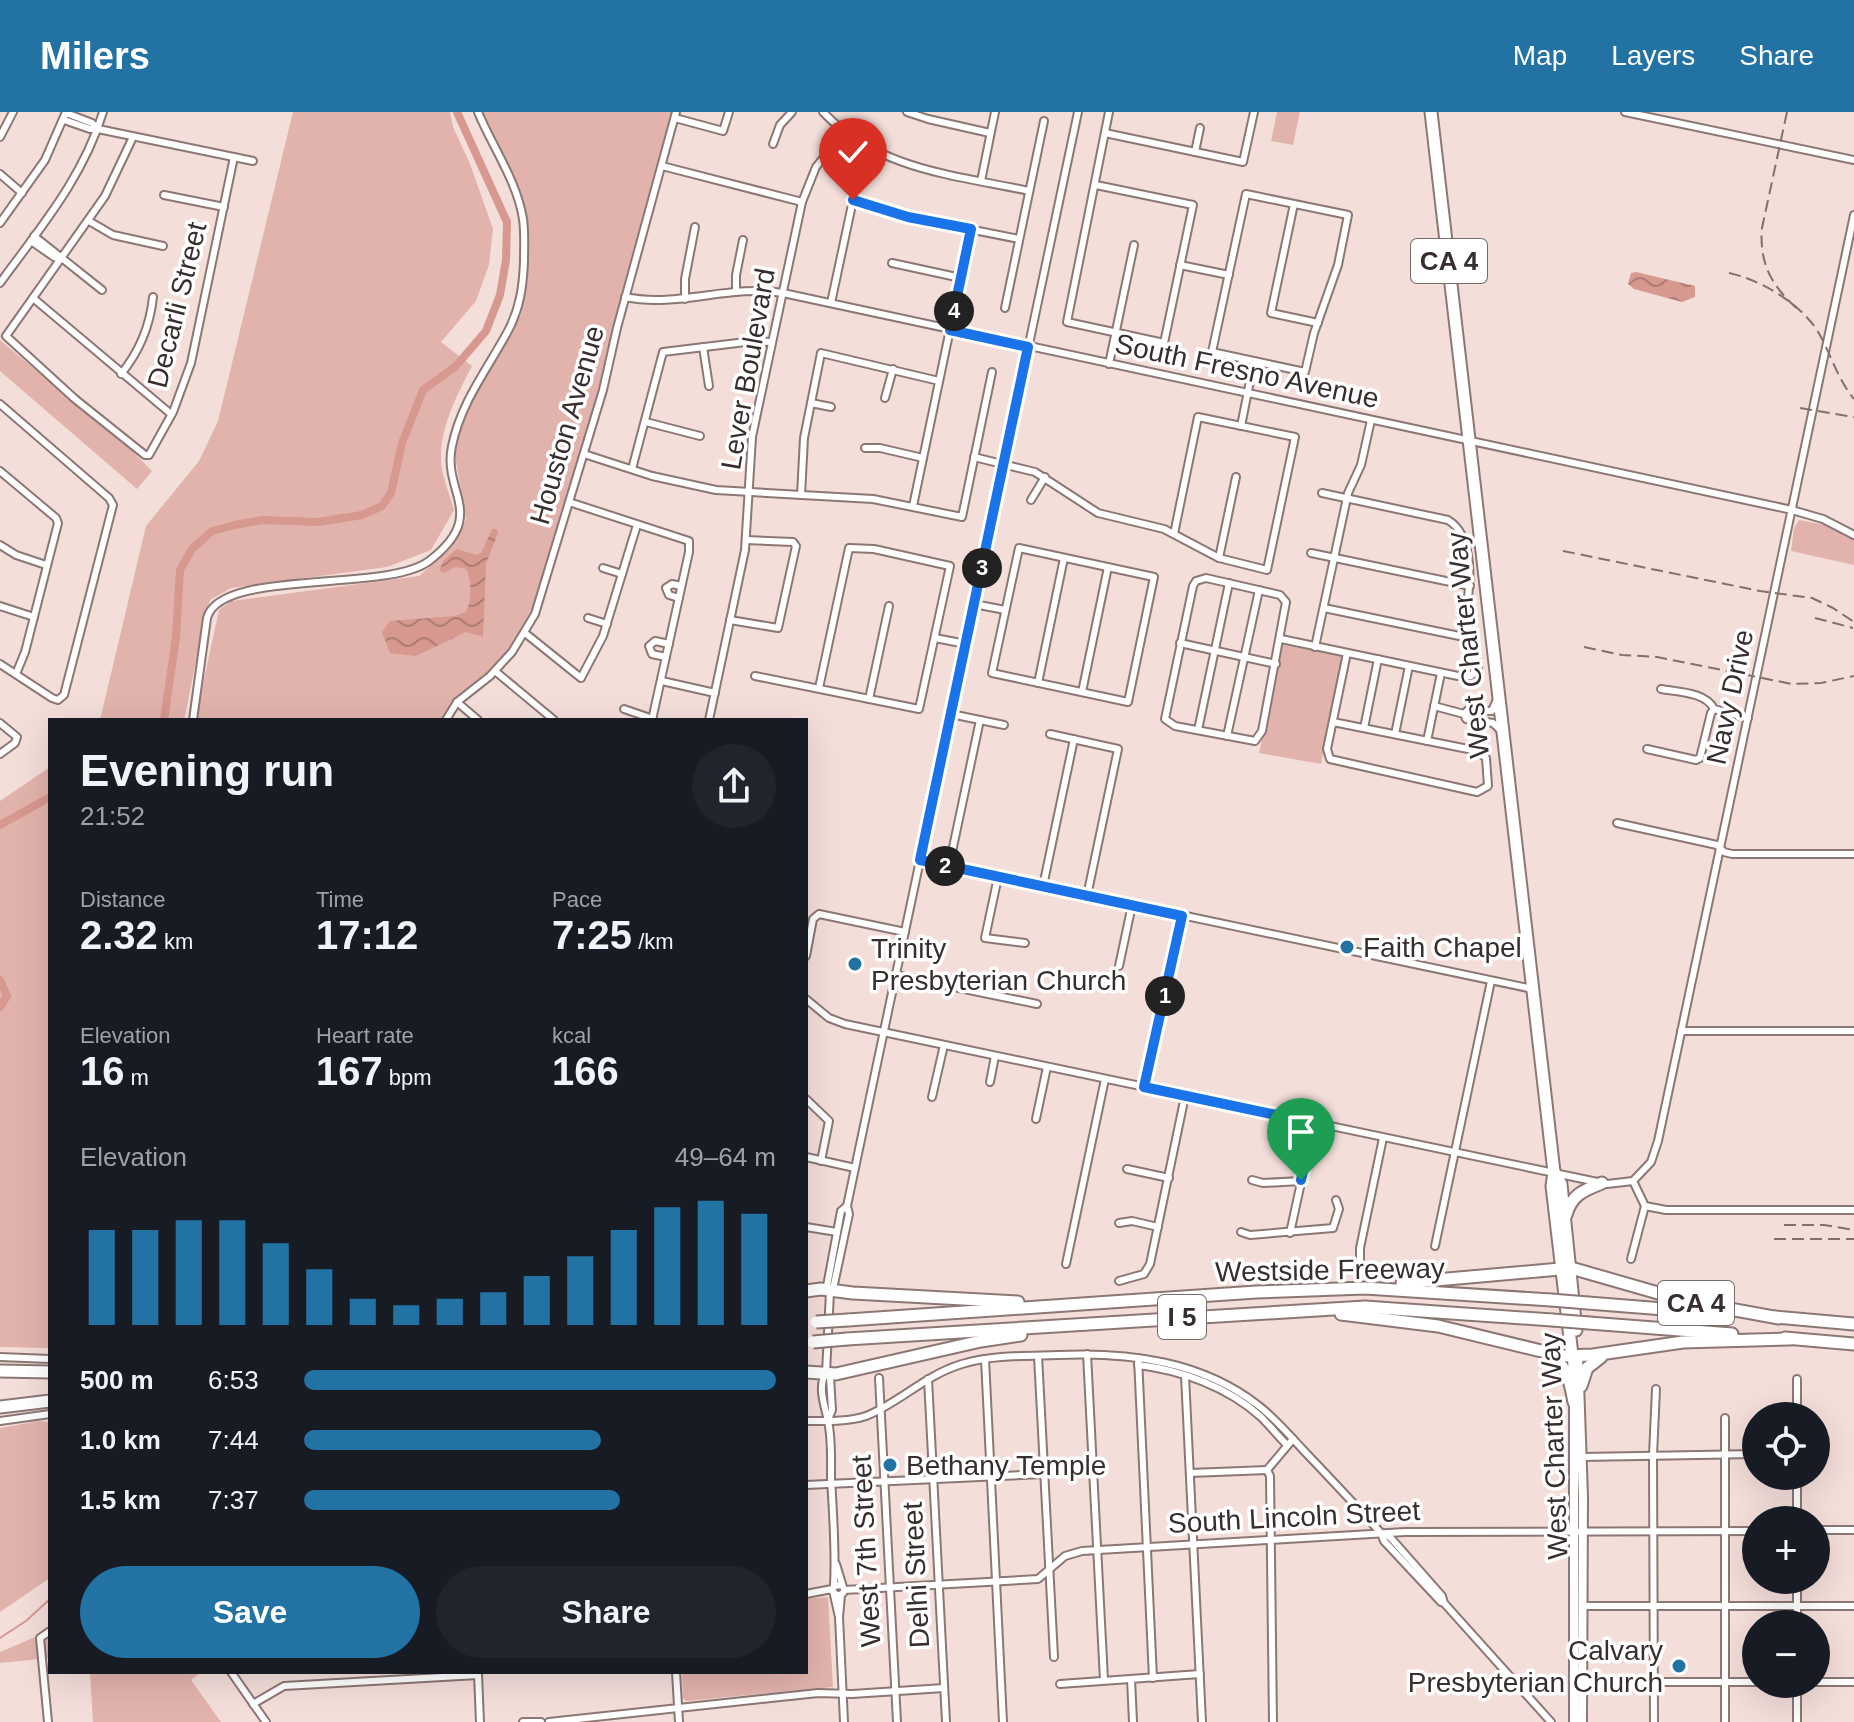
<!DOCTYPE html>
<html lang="en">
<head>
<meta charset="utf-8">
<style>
	:root { --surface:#171b24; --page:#20242c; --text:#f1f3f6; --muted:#9ea1a6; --accent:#2372a4 }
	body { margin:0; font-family:Arial,sans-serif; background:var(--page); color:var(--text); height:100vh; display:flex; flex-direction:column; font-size:30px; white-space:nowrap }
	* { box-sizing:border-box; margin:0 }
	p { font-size:26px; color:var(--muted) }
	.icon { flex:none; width:44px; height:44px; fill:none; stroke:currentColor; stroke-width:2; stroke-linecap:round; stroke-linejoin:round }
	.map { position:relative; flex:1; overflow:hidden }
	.panel { position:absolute; left:48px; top:606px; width:760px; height:956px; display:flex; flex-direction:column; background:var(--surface); border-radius:0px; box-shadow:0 8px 32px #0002 }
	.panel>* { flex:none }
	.fabs { position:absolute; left:1742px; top:1290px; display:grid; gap:16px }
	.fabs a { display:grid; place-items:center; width:88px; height:88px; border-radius:50%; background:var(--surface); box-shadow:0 8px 32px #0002; font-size:40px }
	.pin { position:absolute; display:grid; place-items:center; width:68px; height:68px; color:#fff; margin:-82px -34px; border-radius:50% 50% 50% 0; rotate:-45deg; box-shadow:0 0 8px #0007 }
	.pin .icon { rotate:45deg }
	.km { position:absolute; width:40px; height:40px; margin:-20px; border-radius:50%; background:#222; color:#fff; font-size:22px; line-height:40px; text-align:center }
	.round { display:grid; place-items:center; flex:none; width:84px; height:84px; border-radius:42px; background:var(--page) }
	.summary { display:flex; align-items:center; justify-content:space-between; height:136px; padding:0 32px }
	h1 { font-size:44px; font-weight:800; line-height:60px }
	.metrics { display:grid; grid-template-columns:repeat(3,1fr); gap:12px; height:136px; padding:8px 32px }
	.metrics div { display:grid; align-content:center }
	.metrics b { font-size:40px; font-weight:800 }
	.metrics small { font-size:22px; font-weight:400 }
	.metrics p { font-size:22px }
	.chart { height:224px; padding:16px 32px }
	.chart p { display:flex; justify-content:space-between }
	.chart svg { width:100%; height:144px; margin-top:8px; stroke:var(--accent); stroke-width:6 }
	.primary-button { display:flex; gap:16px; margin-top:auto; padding:16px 32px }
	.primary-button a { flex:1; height:92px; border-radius:48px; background:var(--accent); color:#fff; font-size:32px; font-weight:800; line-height:92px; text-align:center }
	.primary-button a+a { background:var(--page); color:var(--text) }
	ul { padding:0 32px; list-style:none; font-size:26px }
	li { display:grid; grid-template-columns:128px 96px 1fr; align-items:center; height:60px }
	li i { height:20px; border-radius:10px; background:var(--accent) }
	header { display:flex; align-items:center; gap:48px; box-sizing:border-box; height:112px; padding:0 40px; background:var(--accent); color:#fff }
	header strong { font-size:38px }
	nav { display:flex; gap:44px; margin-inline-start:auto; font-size:28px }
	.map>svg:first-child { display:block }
	.green { fill:#e2b3ac }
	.water { fill:url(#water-waves) }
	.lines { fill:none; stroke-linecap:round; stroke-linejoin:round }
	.stream { stroke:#d6988f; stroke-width:2 }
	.river { stroke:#d6988f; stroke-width:8 }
	.minor-casing { stroke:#8b7774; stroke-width:10 }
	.major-casing { stroke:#8b7774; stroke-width:12 }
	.highway-casing { stroke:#8b7774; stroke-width:15 }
	.minor { stroke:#fff; stroke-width:6 }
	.major { stroke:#fff; stroke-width:8 }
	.highway { stroke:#fff; stroke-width:11 }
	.rail { stroke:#7f716e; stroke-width:2; stroke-dasharray:12 6; stroke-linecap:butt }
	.highway-bridge-casing { stroke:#8b7774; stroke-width:15; stroke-linecap:butt }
	.highway-bridge { stroke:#fff; stroke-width:11 }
	.route-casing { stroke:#fff; stroke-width:16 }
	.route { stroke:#1a73e8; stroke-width:10 }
	.poi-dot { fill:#2372a4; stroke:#fff; stroke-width:3 }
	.labels { text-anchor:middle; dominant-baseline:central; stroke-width:7; stroke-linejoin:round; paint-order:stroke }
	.shield { fill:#fff; stroke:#736d6c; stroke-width:2 }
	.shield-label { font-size:26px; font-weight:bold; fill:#372e2d }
	.street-label { font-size:28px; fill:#372e2d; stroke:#fff }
	.poi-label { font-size:28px; fill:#372e2d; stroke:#fff; text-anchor:start }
</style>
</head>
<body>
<header>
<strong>Milers</strong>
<nav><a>Map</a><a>Layers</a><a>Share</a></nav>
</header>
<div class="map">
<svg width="1854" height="1610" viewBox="0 0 1854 1610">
	<defs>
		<pattern id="water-waves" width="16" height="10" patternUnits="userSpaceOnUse" patternTransform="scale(2)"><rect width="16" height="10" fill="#d6988f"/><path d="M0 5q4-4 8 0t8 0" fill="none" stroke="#ae7c75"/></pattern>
	</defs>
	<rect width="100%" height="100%" fill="#f4deda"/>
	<g class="green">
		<path d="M293 0H450L453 15 470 52 493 117 489 153 476 189 441 230 472 254C457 283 440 315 441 349 442 365 450 383 454 398L431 438 387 455 231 476 210 488 204 511 184 608H100L146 414 199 349 218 309Z"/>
		<path d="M482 0H673L633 139 600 274 532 497 510 535 487 560 455 585 442 608H195L219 498 231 489 419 464 450 437 466 408 455 343V329L460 321 467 294 521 203 528 154 525 94Z"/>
		<path d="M1277 0H1300L1293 33 1271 29Z"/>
		<path d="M0 228 129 336 152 359 137 377 0 259Z"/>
		<path d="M1799 408 1826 413 1854 427V453L1791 439 1794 417Z"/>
		<path d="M1283 533 1342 544 1321 652 1259 641Z"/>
		<path d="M50 655V1236L0 1235V689Z"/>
		<path d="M39 1309 50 1310V1466L0 1500V1316Z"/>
		<path d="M828 1485 833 1575 686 1589 683 1586 682 1560H806V1487Z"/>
		<path d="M50 1515V1546L0 1551V1540L40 1523Z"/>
		<path d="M90 1560H201L191 1568 221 1610H93Z"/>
	</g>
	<g class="water">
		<path d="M1636 160 1695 174V185L1682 190 1634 177 1628 172 1631 161Z"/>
		<path d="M492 417H497L498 421 486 452 483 525 466 520 416 544 390 541 382 520 390 509 455 504 466 500C472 489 472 467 466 457 451 453 455 457 444 461L439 458 444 448 457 437 476 443 481 441Z"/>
	</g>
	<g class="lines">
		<path class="stream" d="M0 1526 26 1509 50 1487"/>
		<g class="river">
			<path d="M164 608 176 525 180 458 192 437 212 419 235 413 262 408 318 410 362 403 382 394 391 381 402 331 423 278 456 254 486 219 500 183 506 148 507 110 457 0"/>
			<path d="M0 713 50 685"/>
			<path d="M0 868 7 884 0 895"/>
		</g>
		<defs>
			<g id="minor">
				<path d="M823 0C878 58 955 63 1029 79"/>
				<path d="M907 0 928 7 990 21"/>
				<path d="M1625 0 1854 48"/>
				<path d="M66 1 92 11 98 17"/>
				<path d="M675 6 723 19 729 0"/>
				<path d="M64 8 90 17H98L253 49"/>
				<path d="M1105 21 1243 50 1254 0"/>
				<path d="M0 25 13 0"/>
				<path d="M133 25 105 84 6 224 75 287 145 343H149L173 300 191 251 234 45"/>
				<path d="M773 32 780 13 792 0"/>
				<path d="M1195 40 1200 16"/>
				<path d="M662 54 802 90"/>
				<path d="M0 62 22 81"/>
				<path d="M981 69 995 0"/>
				<path d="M1096 73 1193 93 1164 231 1067 210 1109 0"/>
				<path d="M1246 82 1348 103 1338 153 1314 221 1305 260 1212 240Z"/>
				<path d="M164 83 224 95"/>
				<path d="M1294 92 1271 201 1318 211"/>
				<path d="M89 109 113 123 163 134"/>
				<path d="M0 111 45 48 66 0"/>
				<path d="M34 124 102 178"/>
				<path d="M31 129 54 145 61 147"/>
				<path d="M892 151 961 166"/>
				<path d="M1180 153 1229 163"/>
				<path d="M0 171C40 116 83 66 103 0"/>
				<path d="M736 180V163L743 128"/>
				<path d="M625 185C678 196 730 172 783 181L1792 398 1823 407 1854 423"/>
				<path d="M33 186 171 302"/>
				<path d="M685 187V167L695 115"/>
				<path d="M831 191 853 88 908 105 1019 127"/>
				<path d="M1005 196 1044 9"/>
				<path d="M703 235 709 274"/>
				<path d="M1109 252 1134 133"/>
				<path d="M121 262C139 240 150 214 153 185"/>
				<path d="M885 286 893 257"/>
				<path d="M811 291 831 295"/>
				<path d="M0 292 109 386 113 393 64 583 58 588 52 586 0 552"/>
				<path d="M646 310 700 324"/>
				<path d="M1241 314 1254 249"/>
				<path d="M865 336H880L923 346"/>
				<path d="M584 342 652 364 716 378 873 387 962 405 992 260"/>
				<path d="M974 345 1035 360 1098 401 1164 417 1219 446 1267 458 1295 325 1198 305 1174 422"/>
				<path d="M632 357 663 240 754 229 772 230"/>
				<path d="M0 359 56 406 58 411 25 540 16 562"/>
				<path d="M1322 381 1448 408C1475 424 1471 475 1465 503"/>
				<path d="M801 383 804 326 821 241 939 269"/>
				<path d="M1031 388 1045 365"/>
				<path d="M569 390 689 429V440L652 608"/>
				<path d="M913 394 971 117"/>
				<path d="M0 433 16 443 46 453"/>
				<path d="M1019 436 1154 465 1128 590 992 561Z"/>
				<path d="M1311 441 1470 474"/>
				<path d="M1219 446 1236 365"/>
				<path d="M603 456 622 462"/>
				<path d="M1206 466 1280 483 1286 490 1262 619 1255 629 1175 614 1165 607 1193 474 1196 469Z"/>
				<path d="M679 486 669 483 666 476 672 472 681 474"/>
				<path d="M974 492 1005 498"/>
				<path d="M0 494 34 505"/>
				<path d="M588 506 607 512"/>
				<path d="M730 508 778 516 796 434 793 430 746 428"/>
				<path d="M525 521 581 566 603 524 637 413"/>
				<path d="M935 526 966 532"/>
				<path d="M1281 527 1458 564H1471L1478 556 1473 532 1469 526 1324 496"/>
				<path d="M1180 531 1276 552"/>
				<path d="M1315 535 1348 381 1361 353 1371 308"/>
				<path d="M666 545 652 542 649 534 655 529 669 532"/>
				<path d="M495 559 554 608"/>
				<path d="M755 564 919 597 950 454 874 437 849 436 819 576"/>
				<path d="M662 569 715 581"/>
				<path d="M1038 571 1064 446"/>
				<path d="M1661 577C1678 580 1706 580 1714 597L1748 606"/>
				<path d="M1082 580 1108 455"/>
				<path d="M869 587 889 494"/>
				<path d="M457 590 478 608"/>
				<path d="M1434 594 1464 602 1466 607 1493 611 1502 620"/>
				<path d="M624 597 653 607"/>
				<path d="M951 602 1004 613"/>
				<path d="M1464 602 1468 598 1492 599 1498 585"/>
				<path d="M193 608 207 506C220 456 387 481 429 449 489 403 442 381 452 334 461 290 487 258 508 219 520 196 523 175 524 149 524 135 525 121 523 107 517 69 492 34 478 0"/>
				<path d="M446 608 457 590 490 564 512 540 535 502 603 278 617 216 676 0"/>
				<path d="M709 608 745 438 752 325 802 90 816 55 844 20"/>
				<path d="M1333 610 1478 639 1486 646 1488 674 1477 680 1330 647 1327 637 1347 541"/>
				<path d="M0 611 17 625 15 631 0 642"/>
				<path d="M1364 616 1378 547"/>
				<path d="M1198 618 1229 471"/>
				<path d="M1050 622 1118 637 1087 784"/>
				<path d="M1395 622 1409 554"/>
				<path d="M1227 624 1259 478"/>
				<path d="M1427 629 1441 561"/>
				<path d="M1647 637 1696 648 1700 646 1711 601 1714 597"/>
				<path d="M1617 711 1717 733 1724 740 1732 742H1854"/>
				<path d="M920 748 1533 877"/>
				<path d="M949 754 980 608"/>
				<path d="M998 765 985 826 1025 831"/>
				<path d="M1043 774 1074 627"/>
				<path d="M806 844 813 807 819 802 905 820"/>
				<path d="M1119 854 1132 793"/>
				<path d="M896 863 1037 892"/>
				<path d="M806 887 829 906 845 912 1607 1072 1633 1069"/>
				<path d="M1681 919H1854"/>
				<path d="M990 970 995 944"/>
				<path d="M1144 975 1182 804"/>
				<path d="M932 985 944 933"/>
				<path d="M806 987 829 1009 821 1049"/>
				<path d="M1036 1007 1047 955"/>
				<path d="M806 1045 855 1056"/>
				<path d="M1127 1057 1169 1066"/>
				<path d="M1252 1068 1263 1071 1301 1069"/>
				<path d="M1633 1069 1651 1050 1658 1029 1854 103"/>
				<path d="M1633 1069 1645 1094"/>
				<path d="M1645 1094 1666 1098H1854"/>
				<path d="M1119 1111 1132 1109 1158 1115"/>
				<path d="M806 1115 837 1120"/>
				<path d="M1241 1120 1250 1123 1333 1116 1339 1097 1336 1088"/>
				<path d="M1290 1121 1314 1011"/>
				<path d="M1435 1134 1491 869"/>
				<path d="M1631 1147 1645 1094"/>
				<path d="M1360 1149V1136L1383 1026"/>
				<path d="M1066 1152 1105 967"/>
				<path d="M1119 1169 1144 1162 1150 1152 1185 984"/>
				<path d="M833 1177 849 1102 847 1094 1078 0"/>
				<path d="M1087 1242 1104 1568"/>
				<path d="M1038 1244 1054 1545"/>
				<path d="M0 1245 50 1247"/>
				<path d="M1138 1246 1153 1566"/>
				<path d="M985 1247 1003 1610"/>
				<path d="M1138 1253C1181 1258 1228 1275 1261 1305 1270 1314 1278 1324 1287 1333"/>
				<path d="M826 1261C817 1274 825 1295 828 1309 832 1327 831 1348 831 1366 833 1403 836 1438 834 1474"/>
				<path d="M1185 1264 1202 1610"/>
				<path d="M879 1266 897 1610"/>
				<path d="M928 1267 946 1610"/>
				<path d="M1797 1304V1267"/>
				<path d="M1725 1306V1610"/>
				<path d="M828 1308 832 1298 830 1265 826 1261 830 1180 827 1174 841 1099 847 1094"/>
				<path d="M0 1309 50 1302"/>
				<path d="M806 1309C825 1309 848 1310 866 1304 899 1291 925 1263 962 1252 992 1243 1026 1244 1058 1243 1129 1240 1202 1249 1259 1294 1277 1308 1291 1325 1306 1341 1331 1367 1356 1394 1381 1421L1384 1429 1441 1490 1444 1491 1551 1610"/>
				<path d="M1582 1345 1756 1342"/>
				<path d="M1190 1361 1267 1358"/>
				<path d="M1797 1364V1408"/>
				<path d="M806 1373 1044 1362"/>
				<path d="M1816 1418H1854"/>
				<path d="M1384 1422 1390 1425 1442 1484 1444 1491"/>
				<path d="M836 1452 843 1475"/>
				<path d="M1797 1468V1512"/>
				<path d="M841 1473 834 1474 832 1479 838 1484 843 1481"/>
				<path d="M844 1478 1038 1467 1065 1444 1082 1439 1405 1420 1756 1419"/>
				<path d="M806 1482 832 1477"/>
				<path d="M834 1483 839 1505"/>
				<path d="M841 1483 839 1505 844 1610"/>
				<path d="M1582 1494H1854"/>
				<path d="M231 1560 266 1610"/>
				<path d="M676 1560 679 1610"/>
				<path d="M478 1562 480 1610"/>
				<path d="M1131 1567 1133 1610"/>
				<path d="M1582 1570H1756"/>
				<path d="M1816 1570H1854"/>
				<path d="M1060 1572 1200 1562"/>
				<path d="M1797 1572V1610"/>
				<path d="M253 1592 284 1574 478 1563"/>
				<path d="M48 1610 40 1526 50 1519"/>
				<path d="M523 1610H541"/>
				<path d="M549 1610 818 1581 852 1582 944 1576"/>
				<path d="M1273 1610 1270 1364 1267 1358 1293 1327"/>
				<path d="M1654 1610 1653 1343 1656 1277"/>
			</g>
			<g id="major">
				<path d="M1578 1242 1583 1385 1582 1610"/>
				<path d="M1572 1243 1573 1273"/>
				<path d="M1574 1287V1610"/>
			</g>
			<g id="highway">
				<path d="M1431 0 1554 1060 1552 1074 1572 1243"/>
				<path d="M1554 1060 1561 1072 1576 1218"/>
				<path d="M1566 1103C1571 1083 1584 1078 1602 1071"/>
				<path d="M1402 1171 1571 1156 1686 1189 1779 1206"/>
				<path d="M806 1179 821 1177 853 1181 1018 1190"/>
				<path d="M1588 1191 1714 1201"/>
				<path d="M1341 1202 1438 1214 1562 1244 1593 1243 1683 1230 1790 1227"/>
				<path d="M1775 1205 1854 1212"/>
				<path d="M848 1208 1256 1180 1365 1176 1551 1188"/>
				<path d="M1589 1211 1732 1222"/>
				<path d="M1785 1226 1854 1232"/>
				<path d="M847 1227 1365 1195 1552 1208"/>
				<path d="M1548 1245C1569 1253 1570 1271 1574 1290"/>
				<path d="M0 1259 50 1260"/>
				<path d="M806 1260 836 1262 981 1229 1021 1223"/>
				<path d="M1581 1274 1587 1256 1601 1245"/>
				<path d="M0 1295 50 1289"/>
			</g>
		</defs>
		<use href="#minor" class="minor-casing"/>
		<use href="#major" class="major-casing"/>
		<use href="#highway" class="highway-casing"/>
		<use href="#minor" class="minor"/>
		<use href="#major" class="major"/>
		<use href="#highway" class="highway"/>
		<g class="rail">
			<path d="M1787 0 1762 116C1759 152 1772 175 1799 198"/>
			<path d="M1729 161C1762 168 1805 194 1821 225 1832 246 1839 269 1854 287"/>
			<path d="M1800 296 1854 305"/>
			<path d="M1563 439 1760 479 1812 486 1833 496 1854 510"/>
			<path d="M1815 506 1853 516"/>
			<path d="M1584 535 1622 543 1657 545 1792 572 1821 571 1854 564"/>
			<path d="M1784 1113H1824L1854 1118"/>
			<path d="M1774 1127H1854"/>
		</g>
		<defs>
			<g id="highway-bridge">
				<path d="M1551 1188 1588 1191"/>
				<path d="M1552 1208 1589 1211"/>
				<path d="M816 1210 848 1208"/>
				<path d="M813 1230 847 1227"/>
			</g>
		</defs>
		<use href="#highway-bridge" class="highway-bridge-casing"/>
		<use href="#highway-bridge" class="highway-bridge"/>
	</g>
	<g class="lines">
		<defs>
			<path id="route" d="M853 88 908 105 971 117 950 218 1028 235 920 748 1182 804 1144 975 1314 1011 1301 1068"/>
		</defs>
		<use href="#route" class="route-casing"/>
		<use href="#route" class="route"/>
	</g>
	<g class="poi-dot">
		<circle cx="1347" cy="835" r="8"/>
		<circle cx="855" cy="852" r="8"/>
		<circle cx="890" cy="1353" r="8"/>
		<circle cx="1679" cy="1554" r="8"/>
	</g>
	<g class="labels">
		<g class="shield">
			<rect x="1411" y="127" width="76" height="44" rx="6"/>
			<rect x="1658" y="1169" width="76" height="44" rx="6"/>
			<rect x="1158" y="1183" width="48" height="44" rx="6"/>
		</g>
		<g class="shield-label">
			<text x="1449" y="149">CA 4</text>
			<text x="1696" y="1191">CA 4</text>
			<text x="1182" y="1205">I 5</text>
		</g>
		<g class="street-label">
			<text transform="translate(177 193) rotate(-76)">Decarli Street</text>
			<text transform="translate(748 257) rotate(-80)">Lever Boulevard</text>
			<text transform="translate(1247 259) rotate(12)">South Fresno Avenue</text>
			<text transform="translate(567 313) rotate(-74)">Houston Avenue</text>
			<text transform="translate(1468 533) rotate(-96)">West Charter Way</text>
			<text transform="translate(1730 585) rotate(-78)">Navy Drive</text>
			<text transform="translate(1330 1158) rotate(-1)">Westside Freeway</text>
			<text transform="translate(1554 1334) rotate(-92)">West Charter Way</text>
			<text transform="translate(1294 1405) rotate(-3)">South Lincoln Street</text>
			<text transform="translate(866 1439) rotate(-93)">West 7th Street</text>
			<text transform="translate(916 1463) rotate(-93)">Delhi Street</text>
		</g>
		<g class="poi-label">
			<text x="1363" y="835">Faith Chapel</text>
			<text x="871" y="836">Trinity<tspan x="871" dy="32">Presbyterian Church</tspan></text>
			<text x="906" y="1353">Bethany Temple</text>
			<text x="1663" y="1538" text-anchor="end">Calvary<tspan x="1663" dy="32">Presbyterian Church</tspan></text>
		</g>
	</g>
</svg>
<div class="fabs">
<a><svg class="icon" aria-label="locate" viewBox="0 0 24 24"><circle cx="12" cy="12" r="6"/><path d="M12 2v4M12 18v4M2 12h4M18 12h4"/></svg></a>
<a>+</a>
<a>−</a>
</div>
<div class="pin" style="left:1301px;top:1068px;background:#1e9e55"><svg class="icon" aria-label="arrive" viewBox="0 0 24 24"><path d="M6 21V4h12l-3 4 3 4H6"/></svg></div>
<div class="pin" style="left:853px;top:88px;background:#d93025"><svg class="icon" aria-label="check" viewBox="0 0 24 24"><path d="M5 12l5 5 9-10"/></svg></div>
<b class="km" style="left:1165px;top:884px">1</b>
<b class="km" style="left:945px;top:754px">2</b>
<b class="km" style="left:982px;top:456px">3</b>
<b class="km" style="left:954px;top:199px">4</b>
<section class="panel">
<div class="summary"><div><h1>Evening run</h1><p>21:52</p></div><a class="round"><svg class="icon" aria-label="share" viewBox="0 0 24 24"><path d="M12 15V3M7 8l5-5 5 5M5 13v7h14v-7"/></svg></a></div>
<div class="metrics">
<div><p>Distance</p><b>2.32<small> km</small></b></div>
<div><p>Time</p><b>17:12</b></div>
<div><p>Pace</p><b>7:25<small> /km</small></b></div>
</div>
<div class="metrics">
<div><p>Elevation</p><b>16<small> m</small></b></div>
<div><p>Heart rate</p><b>167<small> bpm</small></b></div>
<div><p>kcal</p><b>166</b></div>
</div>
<div class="chart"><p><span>Elevation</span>49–64 m</p>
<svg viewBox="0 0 160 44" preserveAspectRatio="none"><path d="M5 44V15M15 44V15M25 44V12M35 44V12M45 44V19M55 44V27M65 44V36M75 44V38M85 44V36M95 44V34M105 44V29M115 44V23M125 44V15M135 44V8M145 44V6M155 44V10"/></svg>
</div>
<ul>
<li><b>500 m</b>6:53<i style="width:100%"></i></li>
<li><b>1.0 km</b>7:44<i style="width:63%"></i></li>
<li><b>1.5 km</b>7:37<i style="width:67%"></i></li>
</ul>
<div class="primary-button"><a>Save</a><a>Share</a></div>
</section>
</div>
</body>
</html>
